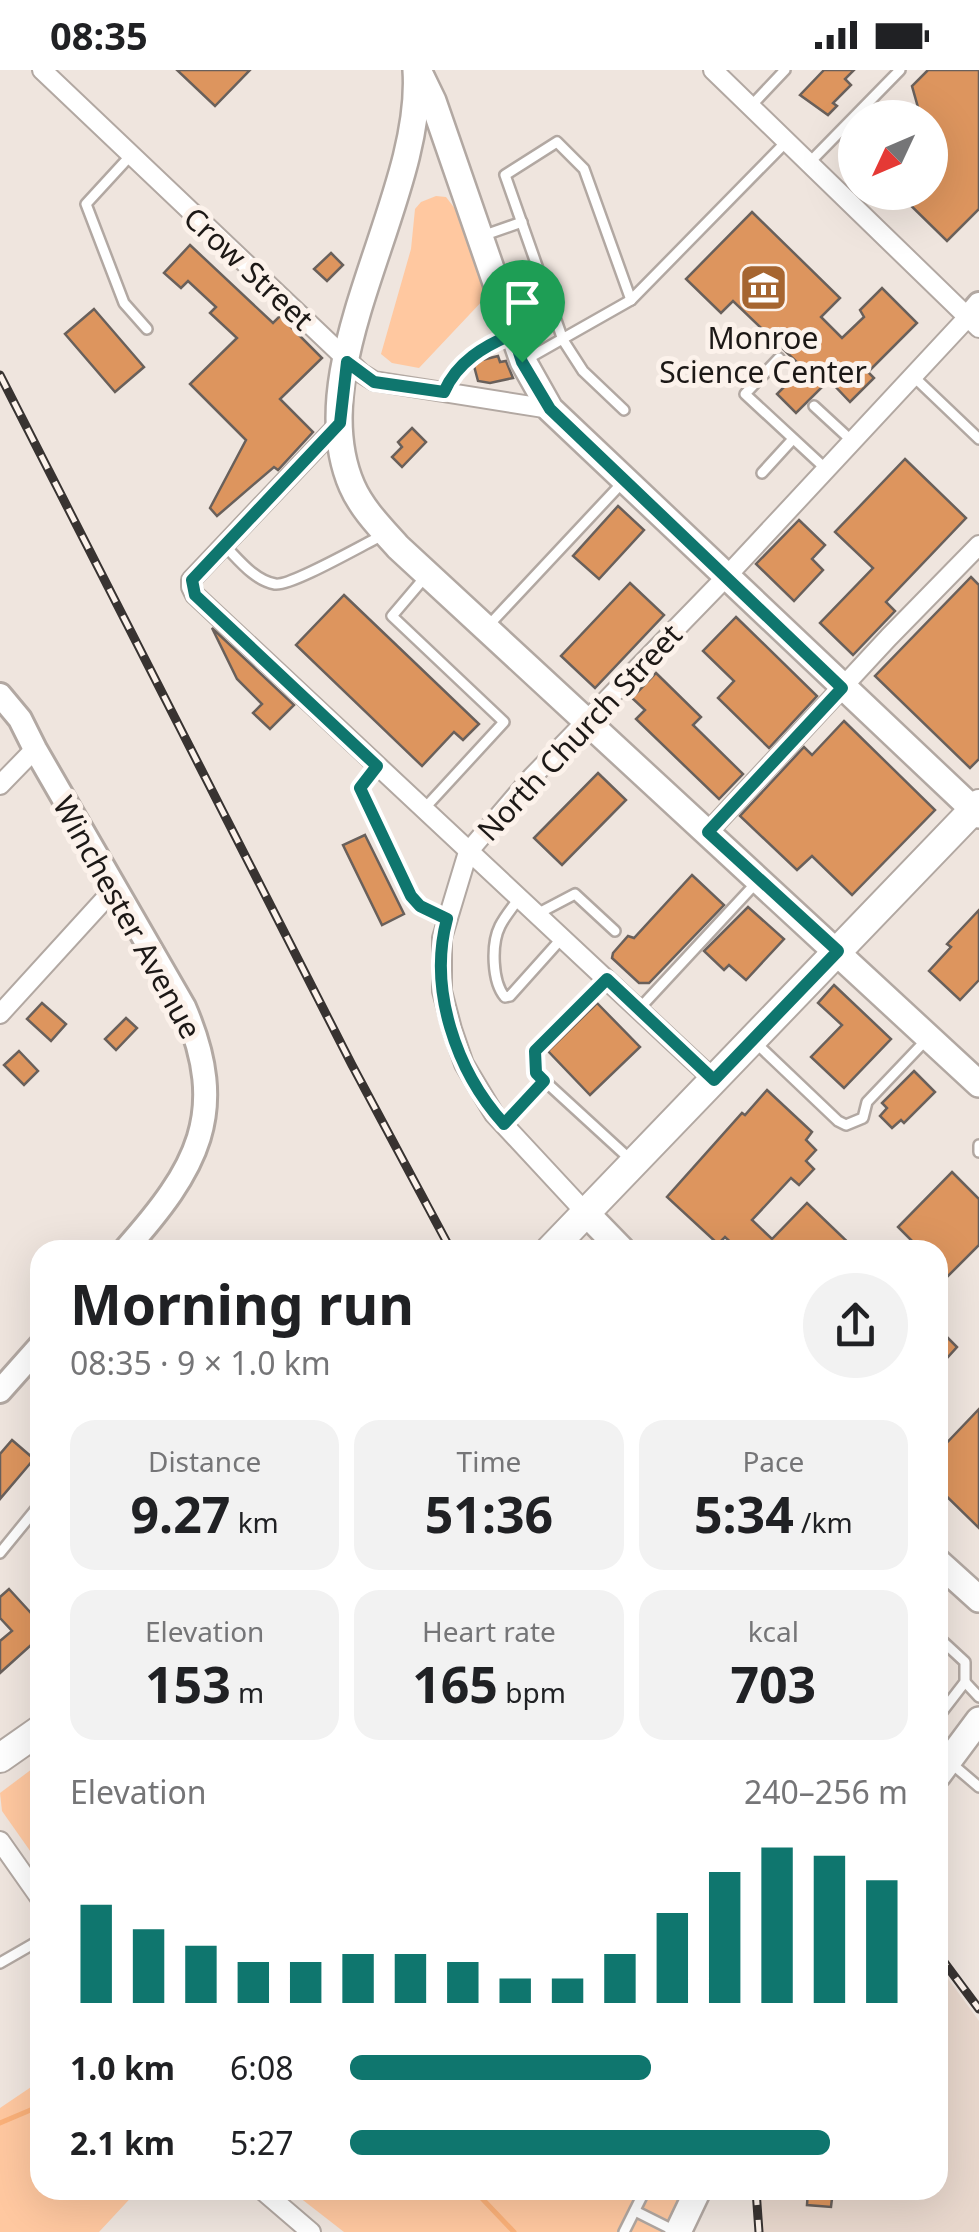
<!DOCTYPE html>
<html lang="en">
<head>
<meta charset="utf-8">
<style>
	:root { --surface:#fff; --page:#f2f2f2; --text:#202124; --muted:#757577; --accent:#0f766e }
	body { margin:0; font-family:"Noto Sans",sans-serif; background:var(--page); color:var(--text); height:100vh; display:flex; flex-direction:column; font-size:38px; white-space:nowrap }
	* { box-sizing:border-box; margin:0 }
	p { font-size:32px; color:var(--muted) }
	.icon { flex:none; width:55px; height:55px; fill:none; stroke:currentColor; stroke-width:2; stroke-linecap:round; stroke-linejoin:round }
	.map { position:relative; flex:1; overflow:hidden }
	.drawer { position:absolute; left:30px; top:1170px; width:918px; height:960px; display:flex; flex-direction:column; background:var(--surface); border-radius:30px; box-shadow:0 10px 40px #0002 }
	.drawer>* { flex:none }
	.needle { width:65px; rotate:226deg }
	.buttons { position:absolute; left:838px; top:30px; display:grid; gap:20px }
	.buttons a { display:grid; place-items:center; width:110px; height:110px; border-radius:50%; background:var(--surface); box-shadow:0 10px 40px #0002; font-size:50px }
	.pin { position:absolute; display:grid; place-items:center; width:85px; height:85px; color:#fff; margin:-102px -42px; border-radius:50% 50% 50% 0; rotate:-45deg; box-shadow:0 0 10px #0007 }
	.pin .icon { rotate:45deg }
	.round { display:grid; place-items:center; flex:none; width:105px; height:105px; border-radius:52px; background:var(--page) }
	.summary { display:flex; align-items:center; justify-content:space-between; height:170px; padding:0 40px }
	h1 { font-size:55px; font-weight:700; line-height:75px }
	.metrics { display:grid; grid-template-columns:repeat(3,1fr); gap:15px; height:170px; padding:10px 40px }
	.metrics div { display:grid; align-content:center; border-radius:25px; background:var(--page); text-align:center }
	.metrics b { font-size:50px; font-weight:700 }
	.metrics small { font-size:28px; font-weight:400 }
	.metrics p { font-size:28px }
	.chart { height:280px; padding:20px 40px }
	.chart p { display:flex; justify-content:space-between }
	.chart svg { width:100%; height:180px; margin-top:10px; stroke:var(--accent); stroke-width:6 }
	ul { padding:0 40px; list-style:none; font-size:32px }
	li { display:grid; grid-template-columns:160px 120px 1fr; align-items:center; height:75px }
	li i { height:25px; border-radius:12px; background:var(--accent) }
	.status { display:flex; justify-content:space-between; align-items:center; height:70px; padding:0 50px; background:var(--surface); direction:ltr }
	.status svg { height:28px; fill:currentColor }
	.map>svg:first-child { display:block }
	.built { fill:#e8d7cc }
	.green { fill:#ffc8a0 }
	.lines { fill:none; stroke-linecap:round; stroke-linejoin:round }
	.stream { stroke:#fbb179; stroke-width:5 }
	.building { fill:#dd955e; stroke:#69605b; stroke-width:2.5 }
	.service-casing { stroke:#b2a8a2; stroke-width:14 }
	.minor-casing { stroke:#b2a8a2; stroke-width:22 }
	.tertiary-casing { stroke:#b2a8a2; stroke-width:28 }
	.secondary-casing { stroke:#b2a8a2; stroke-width:30 }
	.primary-casing { stroke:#b2a8a2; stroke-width:32 }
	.service { stroke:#fff; stroke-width:9 }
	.minor { stroke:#fff; stroke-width:18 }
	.tertiary { stroke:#fff; stroke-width:22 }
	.secondary { stroke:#fff; stroke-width:25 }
	.primary { stroke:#fff; stroke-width:28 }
	.rail-casing { stroke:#383331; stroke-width:9 }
	.rail { stroke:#fcf2eb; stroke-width:5; stroke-dasharray:15; stroke-linecap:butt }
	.route-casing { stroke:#fff; stroke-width:20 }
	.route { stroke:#0f766e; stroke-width:12 }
	.labels { text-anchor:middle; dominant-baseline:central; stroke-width:10; stroke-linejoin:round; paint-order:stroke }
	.street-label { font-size:30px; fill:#1c1816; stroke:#fcf2eb }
	.poi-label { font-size:30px; fill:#1c1816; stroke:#fcf2eb }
</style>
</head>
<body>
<div class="status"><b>08:35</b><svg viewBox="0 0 49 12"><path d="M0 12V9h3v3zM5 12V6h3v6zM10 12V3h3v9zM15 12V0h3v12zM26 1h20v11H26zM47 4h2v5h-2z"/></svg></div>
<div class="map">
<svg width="979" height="2162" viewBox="0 0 979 2162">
	<rect width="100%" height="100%" fill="#efe5de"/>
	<path class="built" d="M938 1895 979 1951V2162H760L759 2120H938Z"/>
	<g class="green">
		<path d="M436 126 446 127 456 140 486 227 419 298 392 293 381 284 411 179 415 139 421 132Z"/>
		<path d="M40 1693V1795L2 1741 0 1723Z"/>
		<path d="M40 2011V2120H138L99 2162H0V2038Z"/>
		<path d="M290 2120H684L666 2162H344Z"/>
	</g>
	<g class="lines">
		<g class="stream">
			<path d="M0 2053 40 2036"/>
			<path d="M474 2120 514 2162"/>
		</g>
	</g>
	<g class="building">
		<path d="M177 0H250L215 36Z"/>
		<path d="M824 0H854L845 9 851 15 833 33 837 36 828 45 800 25Z"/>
		<path d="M928 0H979V139L947 171 897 122H930V89L935 94 930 77V48H921L912 16Z"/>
		<path d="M752 142 840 228 821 247 842 268 864 247 860 240 882 218 917 253 868 302 874 308 850 332 829 310 796 343 777 324 803 298 733 231 721 243 686 209Z"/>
		<path d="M190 175 273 253 280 246 322 288 280 329 313 362 278 400 274 397 217 446 210 438 246 370 190 314 237 268 210 243 216 237 188 211 181 218 164 203Z"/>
		<path d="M331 183 343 195 327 211 314 199Z"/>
		<path d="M94 239 144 297 115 322 65 264Z"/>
		<path d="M498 286 500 292 506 291 513 308 490 313 478 311 474 296 482 290Z"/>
		<path d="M412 358 426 372 402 397 392 387 402 377 398 372Z"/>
		<path d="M905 389 966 448 886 532 895 541 853 585 820 553 873 498 835 462Z"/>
		<path d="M618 436 644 460 599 509 573 486Z"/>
		<path d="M799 450 825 475 812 489 823 500 794 531 756 494Z"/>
		<path d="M971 507 979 515V689L970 698 875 606Z"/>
		<path d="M630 513 664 545 595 618 561 586Z"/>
		<path d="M344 525 479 654 463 670 454 662 422 696 296 575Z"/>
		<path d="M736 547 817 626 769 678 718 628 734 611 703 581Z"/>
		<path d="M212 558 294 635 270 659 253 643 262 634 237 609Z"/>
		<path d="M656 603 701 647 693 655 743 704 719 729 636 649 645 640 632 628Z"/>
		<path d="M844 651 935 740 852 825 812 786 797 800 740 746 804 677 812 685Z"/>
		<path d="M598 703 626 730 562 795 534 768Z"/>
		<path d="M365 765 404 844 382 855 343 775Z"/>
		<path d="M692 805 724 835 649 913H639L612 888 613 883 628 866 634 868Z"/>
		<path d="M748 837 784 869 746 910 729 895 724 900 704 881Z"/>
		<path d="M979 840V910L960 930 929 901 951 877 947 874Z"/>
		<path d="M834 915 891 969 844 1018 811 987 842 955 818 933Z"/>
		<path d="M42 933 66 954 51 971 27 949Z"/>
		<path d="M597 933 640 977 590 1025 548 981Z"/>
		<path d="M126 948 137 958 116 980 105 969Z"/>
		<path d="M19 981 38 1001 24 1015 4 995Z"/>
		<path d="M914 1001 935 1022 904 1053 901 1050 892 1058 880 1046 887 1038 882 1033Z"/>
		<path d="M767 1020 812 1062 806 1070 816 1080 806 1091 814 1099 799 1115 791 1108 752 1150 772 1169 807 1133 856 1180H739L725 1167 718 1174 667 1127 742 1043 745 1045Z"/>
		<path d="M952 1102 979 1129V1175L948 1206 938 1196V1180H921L898 1157Z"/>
		<path d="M938 1258 957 1277 938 1298Z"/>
		<path d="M979 1339V1458L938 1418V1382Z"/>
		<path d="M12 1370 34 1389 0 1429V1384Z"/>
		<path d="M9 1519 40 1553V1567L0 1603V1571L12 1561 0 1548V1527Z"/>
		<path d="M808 2120H833L831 2137 807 2135Z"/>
	</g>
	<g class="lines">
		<defs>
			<g id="service">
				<path d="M750 37 785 0"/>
				<path d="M131 85 86 134 124 233 147 259"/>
				<path d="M809 93 900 0"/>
				<path d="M482 166 522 152"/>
				<path d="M779 288 745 324 826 399"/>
				<path d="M527 289 631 230 787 71"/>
				<path d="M913 306 979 369"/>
				<path d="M444 322C458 292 483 276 513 265"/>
				<path d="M814 336 852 371"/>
				<path d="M624 340 583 301 563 270 505 105 557 72 584 99 631 230"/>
				<path d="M762 403 793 369"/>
				<path d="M225 476C239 490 254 510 275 514 290 517 364 474 383 465"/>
				<path d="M489 555 622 413"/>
				<path d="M377 696 359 718 411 826 420 836 447 849"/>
				<path d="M423 740 504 652 392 546 426 506"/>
				<path d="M519 828C513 837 505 846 500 856 491 874 492 912 505 927L510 926 562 868"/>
				<path d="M537 844 575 824 615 861"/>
				<path d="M607 909 535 981 536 1003 632 1091"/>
				<path d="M639 939 756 813"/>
				<path d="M756 973 838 1051 846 1055 863 1048 867 1032 927 969"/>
				<path d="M503 1054 545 1011"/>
				<path d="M979 1075V1082"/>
				<path d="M0 1483 40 1434"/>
				<path d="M938 1567 965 1592V1612L938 1647"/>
				<path d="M965 1612 979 1627"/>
				<path d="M938 1682 979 1717"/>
				<path d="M0 1893 40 1870"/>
				<path d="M635 2141 675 2161"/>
				<path d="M624 2162 645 2120"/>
			</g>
			<g id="minor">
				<path d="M42 0 361 303 374 311 550 339"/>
				<path d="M713 0 979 258"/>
				<path d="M340 353 191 510V517L195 525 714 1010"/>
				<path d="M0 715 35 679"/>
				<path d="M708 762 889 567 979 475"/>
				<path d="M0 944 114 819"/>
				<path d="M586 1143 494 1044 464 994 452 959 442 921V868L468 782 532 707 726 507 968 247"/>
				<path d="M0 1771 40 1828"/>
				<path d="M262 2120 311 2162"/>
			</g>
			<g id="tertiary">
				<path d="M968 247 979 234"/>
				<path d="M0 625 20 649 35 679 184 937C230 1043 197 1099 125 1180"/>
				<path d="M0 1321 40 1276"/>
			</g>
			<g id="secondary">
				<path d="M416 0C425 128 299 294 352 416 362 439 381 458 398 477L979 1014"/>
				<path d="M418 0 433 31 523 291 550 339 979 745"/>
				<path d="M586 1143 622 1180"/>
				<path d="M938 1492 979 1529"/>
				<path d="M938 1705 979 1650"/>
				<path d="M678 2162 698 2120"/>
			</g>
			<g id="primary">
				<path d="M550 1180 979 734"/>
				<path d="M0 1688 40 1660"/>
			</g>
		</defs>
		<use href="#service" class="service-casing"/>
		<use href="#minor" class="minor-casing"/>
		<use href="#tertiary" class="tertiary-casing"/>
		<use href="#secondary" class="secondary-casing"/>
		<use href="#primary" class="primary-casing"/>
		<use href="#service" class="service"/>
		<use href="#minor" class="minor"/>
		<use href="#tertiary" class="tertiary"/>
		<use href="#secondary" class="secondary"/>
		<use href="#primary" class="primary"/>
		<defs>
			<g id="rail">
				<path d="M0 305 352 995 451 1180"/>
				<path d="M938 1884 979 1939"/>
				<path d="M756 2120 759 2162"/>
			</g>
		</defs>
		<use href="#rail" class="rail-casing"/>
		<use href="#rail" class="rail"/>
	</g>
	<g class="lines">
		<defs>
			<path id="route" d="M513 264 522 292 550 339 842 618 708 762 838 881 714 1010 607 909 535 981 536 1003 544 1011 504 1054C456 1001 428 919 447 849L420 836 411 826 360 718 377 696 195 525 192 510 340 353 347 292 374 312 444 322C457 292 484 276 513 264Z"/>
		</defs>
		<use href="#route" class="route-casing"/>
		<use href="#route" class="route"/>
	</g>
	<defs>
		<symbol id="museum-square" viewBox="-11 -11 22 22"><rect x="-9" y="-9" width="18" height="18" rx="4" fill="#a66530" stroke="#fcf2eb"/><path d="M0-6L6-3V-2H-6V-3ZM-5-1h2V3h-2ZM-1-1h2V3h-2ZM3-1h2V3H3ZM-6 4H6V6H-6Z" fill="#fff"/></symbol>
	</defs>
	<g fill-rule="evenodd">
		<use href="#museum-square" x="736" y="190" width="55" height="55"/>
	</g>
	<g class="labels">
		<g class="street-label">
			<text transform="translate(249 198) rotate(43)">Crow Street</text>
			<text transform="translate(579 662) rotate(-47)">North Church Street</text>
			<text transform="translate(128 847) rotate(61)">Winchester Avenue</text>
		</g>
		<g class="poi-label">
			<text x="763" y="267">Monroe<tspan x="763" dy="34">Science Center</tspan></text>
		</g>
	</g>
</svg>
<div class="buttons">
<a><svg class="needle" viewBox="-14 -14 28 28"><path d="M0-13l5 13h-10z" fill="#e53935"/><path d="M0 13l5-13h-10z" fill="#757577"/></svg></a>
</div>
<div class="pin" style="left:522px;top:292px;background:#1e9e55"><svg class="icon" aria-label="arrive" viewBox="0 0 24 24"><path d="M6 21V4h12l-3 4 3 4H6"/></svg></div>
<section class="drawer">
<div class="summary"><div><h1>Morning run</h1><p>08:35 · 9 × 1.0 km</p></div><a class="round"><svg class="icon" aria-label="share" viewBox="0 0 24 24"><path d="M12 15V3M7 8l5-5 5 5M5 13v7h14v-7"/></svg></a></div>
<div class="metrics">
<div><p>Distance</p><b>9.27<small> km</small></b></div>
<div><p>Time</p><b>51:36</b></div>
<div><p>Pace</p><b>5:34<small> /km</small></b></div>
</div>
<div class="metrics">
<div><p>Elevation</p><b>153<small> m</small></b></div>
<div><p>Heart rate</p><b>165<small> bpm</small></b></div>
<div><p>kcal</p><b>703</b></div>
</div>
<div class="chart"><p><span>Elevation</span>240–256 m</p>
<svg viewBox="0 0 160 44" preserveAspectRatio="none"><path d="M5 44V20M15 44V26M25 44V30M35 44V34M45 44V34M55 44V32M65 44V32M75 44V34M85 44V38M95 44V38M105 44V32M115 44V22M125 44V12M135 44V6M145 44V8M155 44V14"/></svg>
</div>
<ul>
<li><b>1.0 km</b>6:08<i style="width:54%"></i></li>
<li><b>2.1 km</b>5:27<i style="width:86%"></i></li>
</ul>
</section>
</div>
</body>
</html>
